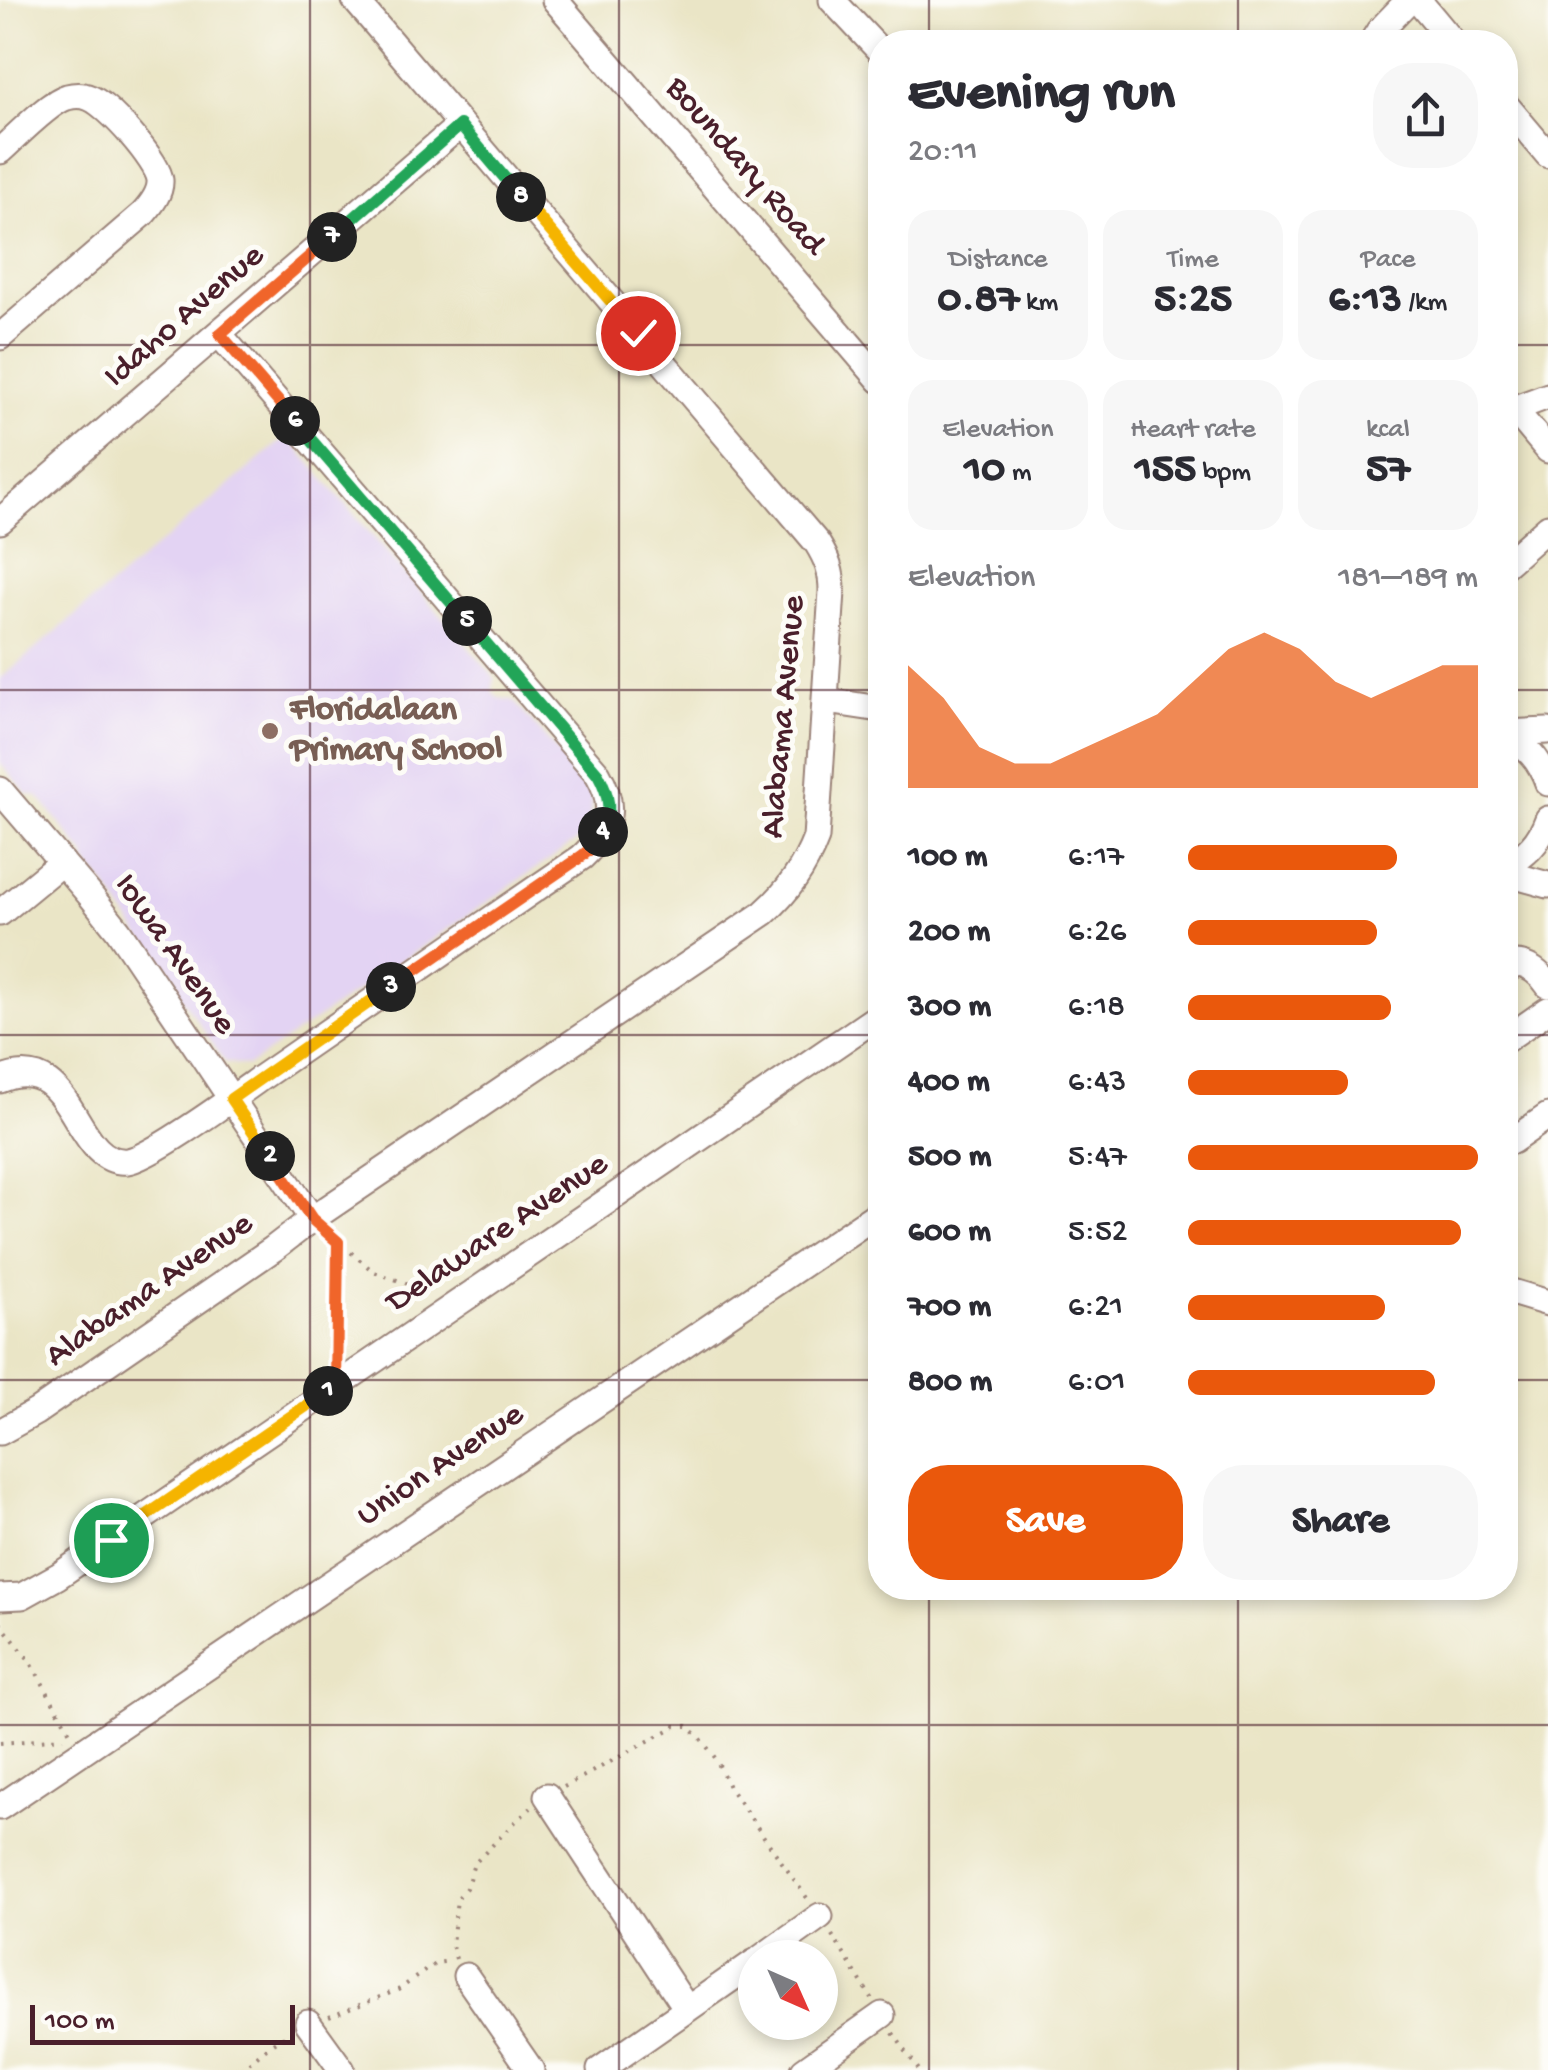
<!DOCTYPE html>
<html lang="en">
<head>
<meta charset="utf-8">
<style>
	:root { --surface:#fff; --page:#f7f7f7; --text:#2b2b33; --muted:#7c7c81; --accent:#ea580c }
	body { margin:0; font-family:"Gochi Hand",sans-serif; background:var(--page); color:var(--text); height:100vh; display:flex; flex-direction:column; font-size:38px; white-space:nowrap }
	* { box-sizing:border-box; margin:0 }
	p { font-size:32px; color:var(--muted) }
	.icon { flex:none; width:55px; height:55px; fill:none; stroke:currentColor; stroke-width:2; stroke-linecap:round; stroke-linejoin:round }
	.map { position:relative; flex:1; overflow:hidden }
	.side { position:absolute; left:868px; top:30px; width:650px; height:1570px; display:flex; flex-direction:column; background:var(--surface); border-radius:40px; box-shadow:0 5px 15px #0003 }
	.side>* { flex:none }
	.needle { width:65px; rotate:135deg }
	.controls { position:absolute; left:738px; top:1940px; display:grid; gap:20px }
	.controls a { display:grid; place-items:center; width:100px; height:100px; border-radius:50%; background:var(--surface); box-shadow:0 5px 15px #0003; font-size:50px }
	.scale { position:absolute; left:30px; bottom:25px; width:265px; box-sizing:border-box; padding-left:10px; border:5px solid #4a1f2b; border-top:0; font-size:28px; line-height:35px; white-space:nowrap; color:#4a1f2b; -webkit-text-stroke:8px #fdfcf7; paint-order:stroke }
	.pin { position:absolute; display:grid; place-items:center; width:85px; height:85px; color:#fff; margin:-42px; border:5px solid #fff; border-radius:50%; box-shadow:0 2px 10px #0007 }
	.km { position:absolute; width:50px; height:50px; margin:-25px; border-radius:50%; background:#222; color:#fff; font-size:28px; line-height:50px; text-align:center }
	.round { display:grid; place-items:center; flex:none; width:105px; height:105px; border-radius:40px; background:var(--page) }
	.head { display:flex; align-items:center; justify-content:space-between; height:170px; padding:0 40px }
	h1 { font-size:55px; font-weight:700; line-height:75px }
	.metrics { display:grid; grid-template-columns:repeat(3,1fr); gap:15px; height:170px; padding:10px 40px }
	.metrics div { display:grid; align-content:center; border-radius:25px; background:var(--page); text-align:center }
	.metrics b { font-size:42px; font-weight:700 }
	.metrics small { font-size:28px; font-weight:400 }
	.metrics p { font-size:28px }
	.chart { height:280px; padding:20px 40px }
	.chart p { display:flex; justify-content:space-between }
	.chart svg { width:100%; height:180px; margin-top:10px; fill:var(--accent); opacity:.7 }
	.cta { display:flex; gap:20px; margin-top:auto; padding:20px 40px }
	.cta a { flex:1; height:115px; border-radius:40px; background:var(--accent); color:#fff; font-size:40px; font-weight:700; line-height:115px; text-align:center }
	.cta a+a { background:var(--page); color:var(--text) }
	ul { padding:0 40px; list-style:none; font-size:32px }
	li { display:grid; grid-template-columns:160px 120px 1fr; align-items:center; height:75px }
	li i { height:25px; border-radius:12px; background:var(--accent) }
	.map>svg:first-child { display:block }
	.built { fill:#e3d3f3 }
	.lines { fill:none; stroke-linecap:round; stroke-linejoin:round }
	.minor-casing { stroke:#9a8278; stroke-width:29 }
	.path { stroke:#9a8278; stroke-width:4; stroke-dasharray:2.5 8; stroke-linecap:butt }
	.minor { stroke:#fff; stroke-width:25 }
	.split-1-casing { stroke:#fff; stroke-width:20 }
	.split-2-casing { stroke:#fff; stroke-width:20 }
	.split-3-casing { stroke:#fff; stroke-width:20 }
	.split-4-casing { stroke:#fff; stroke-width:20 }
	.split-5-casing { stroke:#fff; stroke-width:20 }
	.split-6-casing { stroke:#fff; stroke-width:20 }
	.split-7-casing { stroke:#fff; stroke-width:20 }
	.split-8-casing { stroke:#fff; stroke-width:20 }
	.split-9-casing { stroke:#fff; stroke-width:20 }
	.split-1 { stroke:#f5b400; stroke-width:12 }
	.split-2 { stroke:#f0652b; stroke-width:12 }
	.split-3 { stroke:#f5b400; stroke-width:12 }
	.split-4 { stroke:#f0652b; stroke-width:12 }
	.split-5 { stroke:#22a559; stroke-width:12 }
	.split-6 { stroke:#22a559; stroke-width:12 }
	.split-7 { stroke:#f0652b; stroke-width:12 }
	.split-8 { stroke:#22a559; stroke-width:12 }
	.split-9 { stroke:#f5b400; stroke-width:12 }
	.grid { fill:none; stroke:#4a1f2b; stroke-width:2.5; stroke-opacity:0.55 }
	.education-dot { fill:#8d6e63; stroke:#fdfcf7; stroke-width:4 }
	.labels { text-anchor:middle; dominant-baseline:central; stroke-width:10; stroke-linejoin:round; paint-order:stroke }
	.street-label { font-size:35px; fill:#4a1f2b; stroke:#fdfcf7 }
	.education-label { font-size:35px; font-weight:bold; fill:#785e54; stroke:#fdfcf7; text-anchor:start }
</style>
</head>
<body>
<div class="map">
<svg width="1548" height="2070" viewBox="0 0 1548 2070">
	<rect width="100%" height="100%" fill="#fdfcf7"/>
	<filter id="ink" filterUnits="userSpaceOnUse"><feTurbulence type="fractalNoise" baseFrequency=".01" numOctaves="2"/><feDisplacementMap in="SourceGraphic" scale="20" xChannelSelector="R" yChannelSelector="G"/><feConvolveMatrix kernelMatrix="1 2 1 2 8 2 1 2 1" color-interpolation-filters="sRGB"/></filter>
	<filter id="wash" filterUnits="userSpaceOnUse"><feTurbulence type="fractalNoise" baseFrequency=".0048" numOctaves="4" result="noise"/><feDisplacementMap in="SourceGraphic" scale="40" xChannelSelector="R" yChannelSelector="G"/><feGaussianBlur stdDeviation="2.25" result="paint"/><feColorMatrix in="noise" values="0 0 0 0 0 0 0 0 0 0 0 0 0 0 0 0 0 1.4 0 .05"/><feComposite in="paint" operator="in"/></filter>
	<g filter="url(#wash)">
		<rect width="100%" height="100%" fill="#eae5c6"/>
		<path class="built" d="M287 436 495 678 492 691 498 698 513 700 593 793 588 833 248 1066 225 1062 106 886 85 861 86 857 38 796 27 794 0 763V679Z"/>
	</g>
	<g filter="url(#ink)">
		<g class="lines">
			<defs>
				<g id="minor">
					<path d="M555 0 880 380"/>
					<path d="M832 0 880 51"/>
					<path d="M1418 0 1453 42"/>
					<path d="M1372 42 1379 31 1409 0"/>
					<path d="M1505 104 1548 155"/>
					<path d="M0 151C15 138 49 102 67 97 75 95 83 95 90 98 108 105 158 161 160 180 161 193 151 205 143 214L0 337"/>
					<path d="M1513 408 1548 450"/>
					<path d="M1505 412 1548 396"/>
					<path d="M0 521 460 125"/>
					<path d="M1505 565 1548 527"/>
					<path d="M827 701 880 709"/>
					<path d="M1505 733 1548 731"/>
					<path d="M1505 736C1527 745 1540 760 1548 783"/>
					<path d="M0 790 90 895 118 930 312 1219"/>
					<path d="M1505 866C1527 856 1540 841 1548 819"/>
					<path d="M1505 873 1548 885"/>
					<path d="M0 913 62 862"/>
					<path d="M1505 971 1516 964C1528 964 1541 974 1548 985"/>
					<path d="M1505 1040 1548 1010"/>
					<path d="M0 1080C76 1048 72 1166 127 1161 151 1158 238 1094 262 1077 369 1003 475 930 582 857 610 831 617 807 598 774L219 334"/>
					<path d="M1512 1141 1548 1116"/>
					<path d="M1505 1290 1548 1303"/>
					<path d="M0 1432 36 1412 273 1249 312 1219 764 913C788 892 805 867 816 838L832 591C832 572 827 559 817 543L355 0"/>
					<path d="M0 1597 22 1596 58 1576 880 1015"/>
					<path d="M547 1796 687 2009"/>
					<path d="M0 1807 880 1212"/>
					<path d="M761 1958 820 1916"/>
					<path d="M466 1976 531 2070"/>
					<path d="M308 2023 342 2070"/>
					<path d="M600 2070 755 1962"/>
					<path d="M804 2070 882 2015"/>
				</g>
			</defs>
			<use href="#minor" class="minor-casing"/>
			<g class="path">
				<path d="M327 1232 374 1272 434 1293"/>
				<path d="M337 1363 338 1242"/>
				<path d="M0 1623 30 1661 70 1732"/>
				<path d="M0 1743 63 1738"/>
				<path d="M564 1787 676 1726H687L699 1736 716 1759 729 1787 807 1898"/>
				<path d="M832 1935 872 1999"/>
				<path d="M456 1959 452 1945 457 1899 466 1888 474 1864 514 1823 531 1808"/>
				<path d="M329 2017 398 1990 436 1963 451 1961"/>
				<path d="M893 2033 919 2070"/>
				<path d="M241 2070 271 2044 288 2034"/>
			</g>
			<use href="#minor" class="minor"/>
		</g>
	</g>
	<g class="lines" filter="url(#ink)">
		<defs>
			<path id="split-1" d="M111 1540 328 1391"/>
			<path id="split-2" d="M270 1156 312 1219 338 1242 336 1386 328 1391"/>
			<path id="split-3" d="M270 1156 231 1099 391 987"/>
			<path id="split-4" d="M391 987 582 856 596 844 603 832"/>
			<path id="split-5" d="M467 621 598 774C609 794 612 810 603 832"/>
			<path id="split-6" d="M295 421 467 621"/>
			<path id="split-7" d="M295 421 220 334 332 237"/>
			<path id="split-8" d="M332 237 460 125 521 197"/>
			<path id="split-9" d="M521 197 638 333"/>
		</defs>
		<use href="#split-1" class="split-1-casing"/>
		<use href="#split-2" class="split-2-casing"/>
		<use href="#split-3" class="split-3-casing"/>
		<use href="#split-4" class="split-4-casing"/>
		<use href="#split-5" class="split-5-casing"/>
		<use href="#split-6" class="split-6-casing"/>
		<use href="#split-7" class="split-7-casing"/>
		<use href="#split-8" class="split-8-casing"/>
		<use href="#split-9" class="split-9-casing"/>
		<use href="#split-1" class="split-1"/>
		<use href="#split-2" class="split-2"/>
		<use href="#split-3" class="split-3"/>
		<use href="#split-4" class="split-4"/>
		<use href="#split-5" class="split-5"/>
		<use href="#split-6" class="split-6"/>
		<use href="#split-7" class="split-7"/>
		<use href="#split-8" class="split-8"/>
		<use href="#split-9" class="split-9"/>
	</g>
	<path class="grid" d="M310 0V2070M619 0V2070M929 0V42M1238 0V42M0 345H880M1505 345H1548M0 690H880M1505 690H1548M0 1035H880M1505 1035H1548M0 1380H880M1505 1380H1548M929 1588V2070M1238 1588V2070M0 1725H1548"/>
	<circle class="education-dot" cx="270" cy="731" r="10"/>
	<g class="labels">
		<g class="street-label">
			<text transform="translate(744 167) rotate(49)">Boundary Road</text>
			<text transform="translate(185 317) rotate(-41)">Idaho Avenue</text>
			<text transform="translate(785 717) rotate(-85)">Alabama Avenue</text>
			<text transform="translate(174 955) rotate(55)">Iowa Avenue</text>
			<text transform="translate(498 1234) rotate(-34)">Delaware Avenue</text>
			<text transform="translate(150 1291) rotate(-35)">Alabama Avenue</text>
			<text transform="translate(441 1466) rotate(-34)">Union Avenue</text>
		</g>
		<g class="education-label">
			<text x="290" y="711">Floridalaan<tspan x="290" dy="40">Primary School</tspan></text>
		</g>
	</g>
</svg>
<div class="controls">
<a><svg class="needle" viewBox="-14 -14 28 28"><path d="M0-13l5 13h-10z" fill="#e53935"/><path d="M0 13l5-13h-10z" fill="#7c7c81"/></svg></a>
</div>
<div class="scale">100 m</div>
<div class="pin" style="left:111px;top:1540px;background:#1e9e55"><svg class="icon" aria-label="arrive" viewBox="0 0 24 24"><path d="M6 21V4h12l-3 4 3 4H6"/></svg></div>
<div class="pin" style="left:638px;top:333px;background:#d93025"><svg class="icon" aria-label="check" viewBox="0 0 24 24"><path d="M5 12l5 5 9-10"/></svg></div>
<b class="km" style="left:328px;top:1391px">1</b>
<b class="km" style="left:270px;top:1156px">2</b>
<b class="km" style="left:391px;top:987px">3</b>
<b class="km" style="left:603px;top:832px">4</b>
<b class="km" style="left:467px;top:621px">5</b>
<b class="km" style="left:295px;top:421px">6</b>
<b class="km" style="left:332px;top:237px">7</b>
<b class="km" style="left:521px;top:197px">8</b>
<section class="side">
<div class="head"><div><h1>Evening run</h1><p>20:11</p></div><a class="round"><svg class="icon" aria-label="share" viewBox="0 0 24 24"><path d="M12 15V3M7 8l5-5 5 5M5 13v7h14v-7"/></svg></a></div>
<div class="metrics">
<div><p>Distance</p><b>0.87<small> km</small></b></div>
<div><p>Time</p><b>5:25</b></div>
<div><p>Pace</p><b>6:13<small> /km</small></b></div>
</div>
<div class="metrics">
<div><p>Elevation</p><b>10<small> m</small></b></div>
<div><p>Heart rate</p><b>155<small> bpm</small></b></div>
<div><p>kcal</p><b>57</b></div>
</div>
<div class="chart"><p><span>Elevation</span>181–189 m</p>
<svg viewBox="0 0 160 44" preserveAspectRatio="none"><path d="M0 44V14L10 22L20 34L30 38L40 38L50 34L60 30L70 26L80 18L90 10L100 6L110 10L120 18L130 22L140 18L150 14L160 14V44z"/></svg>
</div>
<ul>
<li><b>100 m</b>6:17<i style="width:72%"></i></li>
<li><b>200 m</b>6:26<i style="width:65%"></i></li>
<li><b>300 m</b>6:18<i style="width:70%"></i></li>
<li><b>400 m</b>6:43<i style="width:55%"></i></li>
<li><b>500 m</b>5:47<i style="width:100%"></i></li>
<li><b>600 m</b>5:52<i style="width:94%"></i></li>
<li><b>700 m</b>6:21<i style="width:68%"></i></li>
<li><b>800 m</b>6:01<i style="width:85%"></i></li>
</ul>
<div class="cta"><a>Save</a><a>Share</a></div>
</section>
</div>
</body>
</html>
